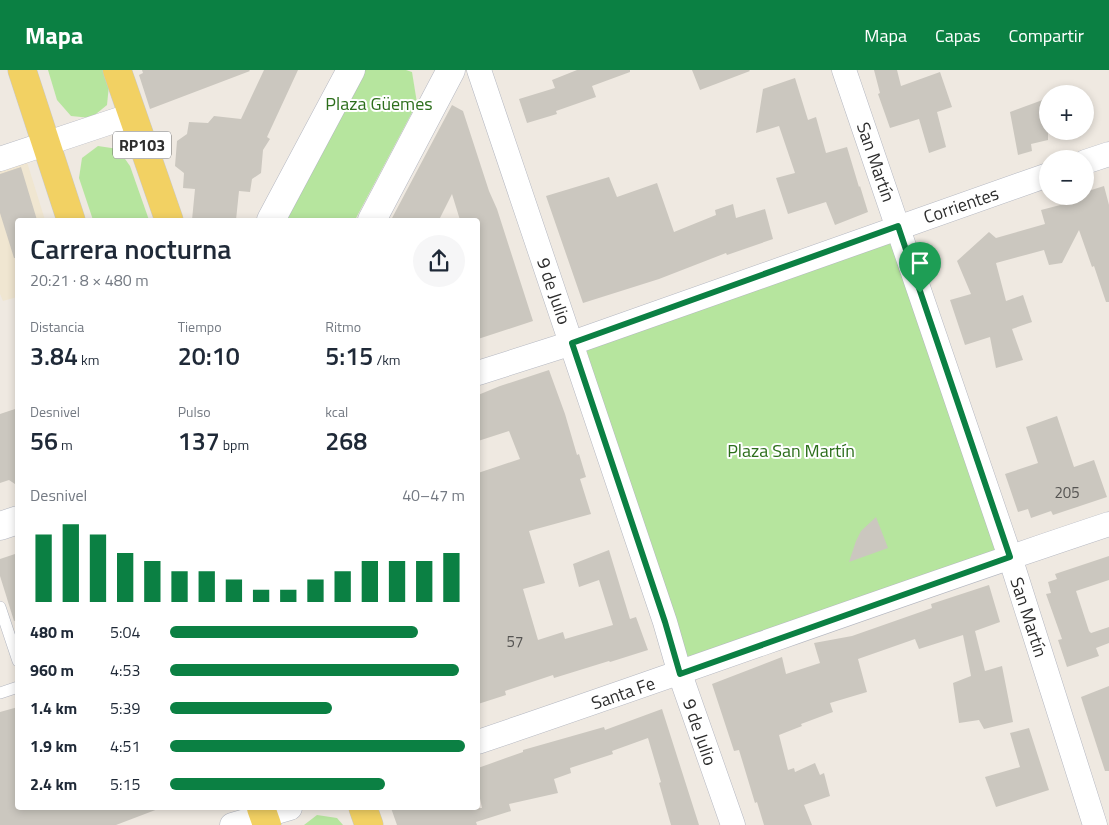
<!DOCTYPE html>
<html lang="es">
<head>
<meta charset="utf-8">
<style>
	:root { --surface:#fff; --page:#f6f6f7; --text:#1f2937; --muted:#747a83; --accent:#0b8043 }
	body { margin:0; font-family:"Titillium Web",sans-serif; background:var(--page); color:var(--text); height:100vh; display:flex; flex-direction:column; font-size:19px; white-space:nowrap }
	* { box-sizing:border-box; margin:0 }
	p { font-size:16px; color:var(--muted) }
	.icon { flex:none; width:28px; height:28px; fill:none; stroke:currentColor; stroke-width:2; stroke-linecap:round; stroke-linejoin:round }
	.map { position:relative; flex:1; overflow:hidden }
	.side { position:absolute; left:15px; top:148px; width:465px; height:592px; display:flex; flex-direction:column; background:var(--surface); border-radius:5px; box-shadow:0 2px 8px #0003 }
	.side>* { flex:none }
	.buttons { position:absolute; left:1039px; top:15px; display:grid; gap:10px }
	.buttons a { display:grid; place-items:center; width:55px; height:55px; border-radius:50%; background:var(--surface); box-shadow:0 2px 8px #0003; font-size:25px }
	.pin { position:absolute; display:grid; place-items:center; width:42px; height:42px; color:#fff; margin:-51px -21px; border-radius:50% 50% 50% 0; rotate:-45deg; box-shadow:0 0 5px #0007 }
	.pin .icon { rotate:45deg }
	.round { display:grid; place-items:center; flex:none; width:52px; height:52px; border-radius:26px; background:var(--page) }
	.head { display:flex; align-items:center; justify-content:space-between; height:85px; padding:0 15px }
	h1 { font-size:28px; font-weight:600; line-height:38px }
	.metrics { display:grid; grid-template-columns:repeat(3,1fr); gap:8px; height:85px; padding:5px 15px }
	.metrics div { display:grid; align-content:center }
	.metrics b { font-size:25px; font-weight:600 }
	.metrics small { font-size:14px; font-weight:400 }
	.metrics p { font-size:14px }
	.chart { height:140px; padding:10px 15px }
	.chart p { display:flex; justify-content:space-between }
	.chart svg { width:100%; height:90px; margin-top:5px; stroke:var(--accent); stroke-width:6 }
	ul { padding:0 15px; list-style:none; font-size:16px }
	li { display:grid; grid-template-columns:80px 60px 1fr; align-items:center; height:38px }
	li i { height:12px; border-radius:6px; background:var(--accent) }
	header { display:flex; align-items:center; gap:30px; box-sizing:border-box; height:70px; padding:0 25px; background:var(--accent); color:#fff }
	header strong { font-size:24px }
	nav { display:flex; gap:28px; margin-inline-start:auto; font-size:18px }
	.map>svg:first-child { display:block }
	.education { fill:#f0e6d1 }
	.green { fill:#b6e59e }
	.building { fill:#cbc7bf }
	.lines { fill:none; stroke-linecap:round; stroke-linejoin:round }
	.service-casing { stroke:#b4b7c1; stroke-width:12 }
	.minor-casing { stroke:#b4b7c1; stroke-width:25 }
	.secondary-casing { stroke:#b4b7c1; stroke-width:29 }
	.primary-casing { stroke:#c9c9c9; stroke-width:29 }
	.service { stroke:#fff; stroke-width:11 }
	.minor { stroke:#fff; stroke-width:24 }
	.secondary { stroke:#fff; stroke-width:28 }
	.primary { stroke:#f2d163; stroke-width:28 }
	.route-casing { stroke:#fff; stroke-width:10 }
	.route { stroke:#0b8043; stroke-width:6 }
	.labels { text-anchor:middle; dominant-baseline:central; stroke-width:4; stroke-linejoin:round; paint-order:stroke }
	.number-label { font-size:15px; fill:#555452 }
	.shield { fill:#fff; stroke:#6d6d6d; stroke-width:1 }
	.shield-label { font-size:16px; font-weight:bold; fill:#2e2e2e }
	.park-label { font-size:18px; fill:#2c6e1b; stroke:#fff }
	.street-label { font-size:18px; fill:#2e2e2e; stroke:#fff }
</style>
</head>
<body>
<header>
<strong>Mapa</strong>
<nav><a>Mapa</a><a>Capas</a><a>Compartir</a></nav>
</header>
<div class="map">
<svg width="1109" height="755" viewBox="0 0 1109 755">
	<rect width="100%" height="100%" fill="#efe9e1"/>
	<path class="education" d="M27 92 45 150H18L17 227 3 231 0 224V100Z"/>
	<g class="green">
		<path d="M48 0H104L109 15 107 35 91 48 71 46 57 30Z"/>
		<path d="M363 0H406L412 2 417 33 355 150H281Z"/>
		<path d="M98 76 118 79 130 96 149 150H93L79 108 82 88Z"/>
		<path d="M898 156 1010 487 680 604 572 273Z"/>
		<path d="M317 745 337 748 343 755H304Z"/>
	</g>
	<g class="building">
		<path d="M142 0H249L250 1 150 39 139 5 143 3Z"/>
		<path d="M264 0H298L267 67 270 69 263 80 261 103 252 109 250 122 239 121 236 150H192L195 119 183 118 184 103 175 96 177 71 187 64 189 52 208 53 214 46 241 49Z"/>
		<path d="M577 0H630V2L592 16 596 27 556 41 557 44 527 53 519 29 555 18 552 10Z"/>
		<path d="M692 0H749L750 1 700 20Z"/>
		<path d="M874 0H897L901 16 940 2 952 37 937 42 946 77 929 83 919 49 890 58 878 24 880 23Z"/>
		<path d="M795 8 808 50 816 47 826 83 847 77 859 117 860 116 868 142 835 155 826 132 788 144 776 108 795 103 779 56 756 63 763 19Z"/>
		<path d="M1048 28V70L1031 74 1032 81 1018 85 1010 42Z"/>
		<path d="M452 35 463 41 489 121 497 139 533 251 478 269V150H460L452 124 439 150H391Z"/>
		<path d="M21 97 37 150H18V188H14L0 143V104Z"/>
		<path d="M609 107 617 127 657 113 674 162 716 145 715 140 733 134 736 148 765 139 773 169 727 185 726 183 659 209 583 233 546 126Z"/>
		<path d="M1104 116 1109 135V232H1106L1094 196 1092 197 1079 160 1062 193 1049 195 1044 180 996 193 1006 231 1023 225 1032 252 1012 259 1023 290 996 298 990 267 965 275 950 230 971 224 957 191 989 162 996 168 1045 154 1041 140 1068 133 1066 126H1085V122Z"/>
		<path d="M549 300 565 344 577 385 579 384 586 407 580 409 591 444 529 461 545 513 523 519 538 570 563 562 565 569 613 555 599 510 579 517 573 494 609 480 630 549 636 547 648 580 610 592 609 591 554 608 553 605 505 621 506 625 478 634V403L520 389 509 361 478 371V325L500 316Z"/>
		<path d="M18 338V416L9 410 0 413V344Z"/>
		<path d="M1057 346 1074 397 1094 390 1107 427 1053 445 1051 441 1031 448 1028 439 1018 442 1005 404 1038 393 1026 357Z"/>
		<path d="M876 447 888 478 849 492 856 471 861 461Z"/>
		<path d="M18 483V550L14 551 0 506V489Z"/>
		<path d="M1109 486V510L1076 521 1089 561 1091 563 1109 557V573L1096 578 1099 586 1067 597 1058 570 1062 569 1046 524 1051 523 1048 512 1057 509 1055 504Z"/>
		<path d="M989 515 1000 552 975 561 985 601 1002 596 1013 652 984 659 979 650 959 653 953 613 971 606 963 565 919 579 915 569 858 589 867 622 830 633 833 642 801 654 802 656 779 665 788 700 794 698 795 702 815 693 820 705 824 703 830 726 804 735 812 755H764L757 732 755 733 739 680 734 681 712 614 782 587 786 604 820 593 814 573 852 566 932 538 931 534Z"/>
		<path d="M1109 616V701H1105L1081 627Z"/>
		<path d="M18 637V738H158V739L116 755H0V642Z"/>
		<path d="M662 639 699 755H671L659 713 661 712 648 668 612 681 613 684 570 698 571 703 554 709 558 723 509 734 511 741 476 752 477 755H397L391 738H482L478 719V698L523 682V680L604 657 605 660Z"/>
		<path d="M1029 658 1049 720 996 737 985 707 1020 697 1010 663Z"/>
	</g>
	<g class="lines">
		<defs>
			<g id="service">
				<path d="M0 537 18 591"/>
				<path d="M0 623 18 617"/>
			</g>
			<g id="minor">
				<path d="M479 0 665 552 680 604 733 755"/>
				<path d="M844 0 1010 487 1095 755"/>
				<path d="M0 89 132 45"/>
				<path d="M1085 92 1109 84"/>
				<path d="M478 303 572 273 1048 105"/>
				<path d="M478 672C688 601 898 524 1109 454"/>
				<path d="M232 755 290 738"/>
			</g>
			<g id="secondary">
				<path d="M271 150 351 0"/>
				<path d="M372 150 451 0"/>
				<path d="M0 456 18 450"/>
			</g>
			<g id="primary">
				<path d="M22 0 71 150"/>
				<path d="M117 0 169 150"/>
				<path d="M261 738 267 755"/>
				<path d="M363 738 369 755"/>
			</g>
		</defs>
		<use href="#service" class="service-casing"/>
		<use href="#minor" class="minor-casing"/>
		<use href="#secondary" class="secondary-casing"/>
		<use href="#primary" class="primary-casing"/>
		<use href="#service" class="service"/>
		<use href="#minor" class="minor"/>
		<use href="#secondary" class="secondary"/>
		<use href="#primary" class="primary"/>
	</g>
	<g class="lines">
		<defs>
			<path id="route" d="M898 156 1010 487 680 604 665 552 572 273Z"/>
		</defs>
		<use href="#route" class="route-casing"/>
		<use href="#route" class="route"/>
	</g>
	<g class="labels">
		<g class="number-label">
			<text x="1067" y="422">205</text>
			<text x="515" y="571">57</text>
		</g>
		<rect class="shield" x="113" y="61.5" width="58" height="27" rx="4"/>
		<g class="shield-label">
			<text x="142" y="75">RP103</text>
		</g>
		<g class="park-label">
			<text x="379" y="33">Plaza Güemes</text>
			<text x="791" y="380">Plaza San Martín</text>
		</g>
		<g class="street-label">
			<text transform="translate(876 92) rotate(71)">San Martín</text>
			<text transform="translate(961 135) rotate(-19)">Corrientes</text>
			<text transform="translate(554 221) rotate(71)">9 de Julio</text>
			<text transform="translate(1029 547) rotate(72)">San Martín</text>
			<text transform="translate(623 623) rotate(-19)">Santa Fe</text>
			<text transform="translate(700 662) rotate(71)">9 de Julio</text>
		</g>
	</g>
</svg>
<div class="buttons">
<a>+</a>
<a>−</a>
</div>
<div class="pin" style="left:920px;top:223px;background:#1e9e55"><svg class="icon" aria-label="arrive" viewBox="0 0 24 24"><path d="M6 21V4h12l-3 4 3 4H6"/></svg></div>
<section class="side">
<div class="head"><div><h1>Carrera nocturna</h1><p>20:21 · 8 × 480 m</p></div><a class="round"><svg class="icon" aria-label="share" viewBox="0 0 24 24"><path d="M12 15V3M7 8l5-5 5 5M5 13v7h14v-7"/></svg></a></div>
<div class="metrics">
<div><p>Distancia</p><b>3.84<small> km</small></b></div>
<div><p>Tiempo</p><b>20:10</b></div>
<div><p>Ritmo</p><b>5:15<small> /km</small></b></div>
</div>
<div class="metrics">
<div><p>Desnivel</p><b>56<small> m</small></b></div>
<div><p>Pulso</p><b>137<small> bpm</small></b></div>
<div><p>kcal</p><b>268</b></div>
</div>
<div class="chart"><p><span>Desnivel</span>40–47 m</p>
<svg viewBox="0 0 160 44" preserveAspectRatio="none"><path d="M5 44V11M15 44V6M25 44V11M35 44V20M45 44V24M55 44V29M65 44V29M75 44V33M85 44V38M95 44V38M105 44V33M115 44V29M125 44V24M135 44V24M145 44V24M155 44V20"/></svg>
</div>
<ul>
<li><b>480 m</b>5:04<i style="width:84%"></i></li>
<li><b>960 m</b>4:53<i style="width:98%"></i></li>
<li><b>1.4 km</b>5:39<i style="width:55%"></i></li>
<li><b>1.9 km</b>4:51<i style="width:100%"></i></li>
<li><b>2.4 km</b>5:15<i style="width:73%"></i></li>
</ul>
</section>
</div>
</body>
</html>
